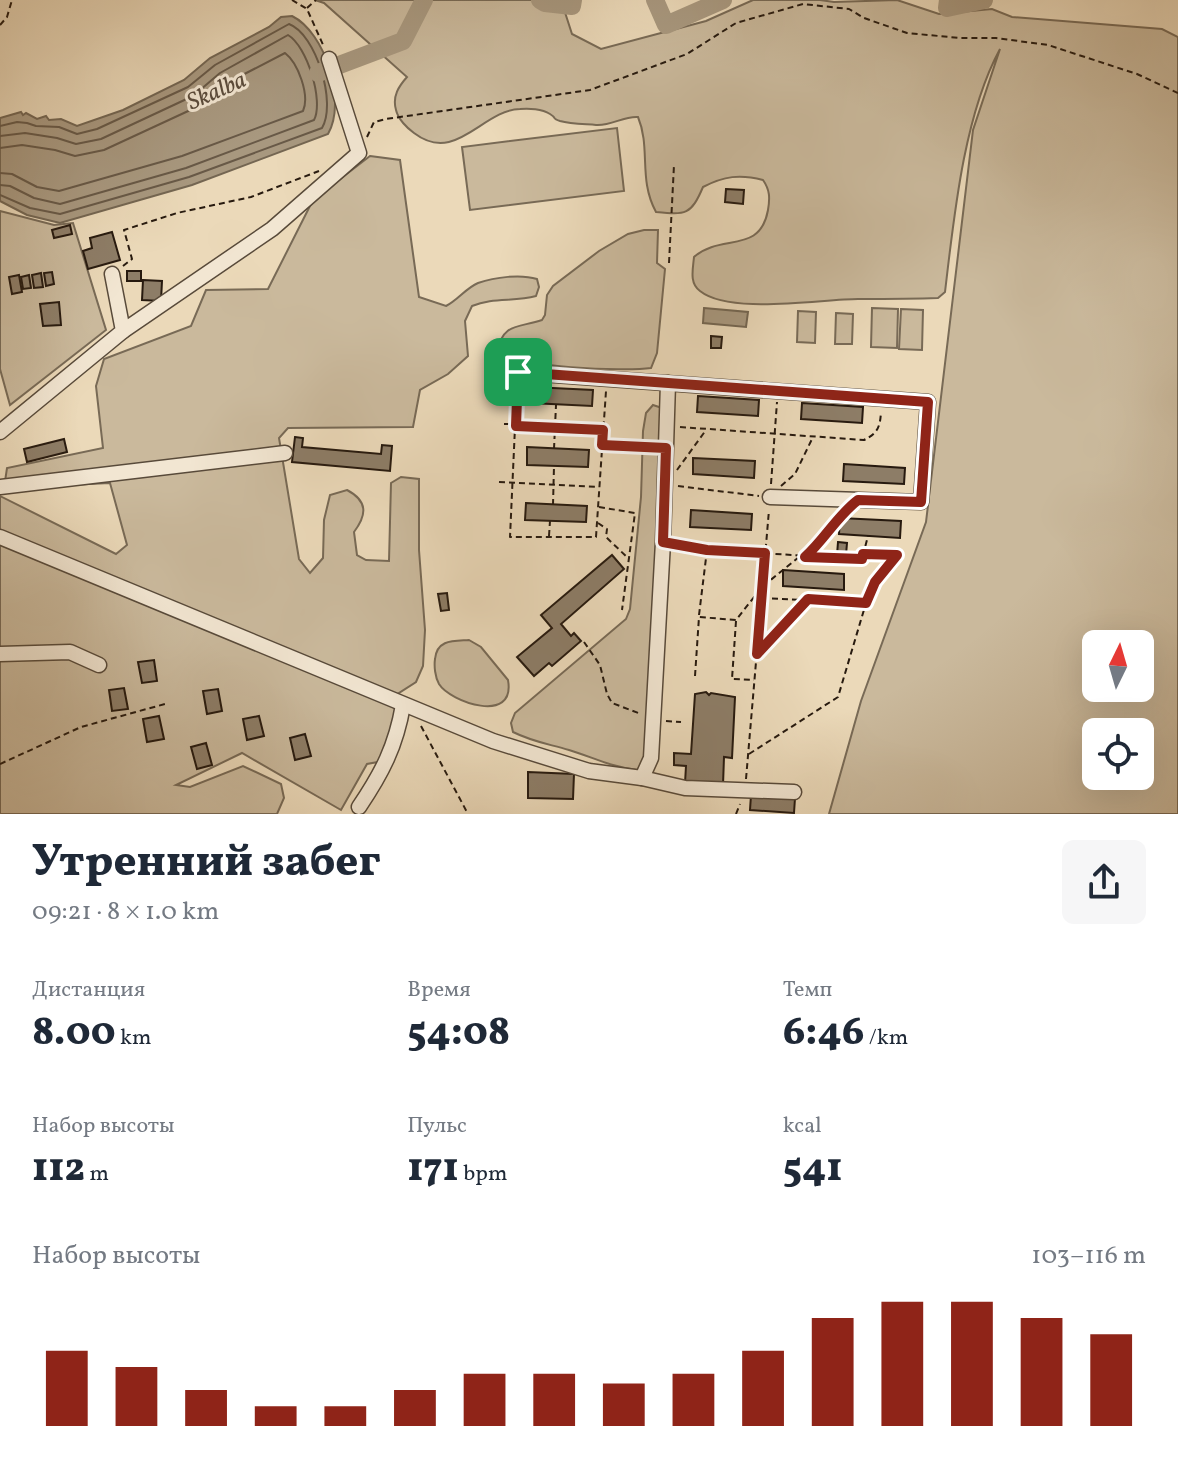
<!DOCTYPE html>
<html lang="ru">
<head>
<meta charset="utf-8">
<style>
	:root { --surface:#fff; --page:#f6f6f7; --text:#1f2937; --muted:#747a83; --accent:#8f2418 }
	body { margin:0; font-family:Vollkorn,serif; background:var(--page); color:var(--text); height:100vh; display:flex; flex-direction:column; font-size:30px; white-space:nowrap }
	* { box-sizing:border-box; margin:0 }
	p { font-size:26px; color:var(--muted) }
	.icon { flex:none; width:44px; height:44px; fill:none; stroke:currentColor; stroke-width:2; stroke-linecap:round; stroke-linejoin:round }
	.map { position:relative; height:814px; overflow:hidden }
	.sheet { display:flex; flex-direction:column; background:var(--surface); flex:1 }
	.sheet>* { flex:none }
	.needle { width:52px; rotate:5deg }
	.controls { position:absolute; left:1082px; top:630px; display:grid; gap:16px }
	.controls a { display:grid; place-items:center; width:72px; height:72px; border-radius:12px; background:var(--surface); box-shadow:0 8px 32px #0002; font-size:40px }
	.pin { position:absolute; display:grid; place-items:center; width:68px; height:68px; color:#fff; margin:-34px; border-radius:16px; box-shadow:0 4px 12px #0006 }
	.round { display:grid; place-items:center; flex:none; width:84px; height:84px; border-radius:12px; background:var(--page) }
	.head { display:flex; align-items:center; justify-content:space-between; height:136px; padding:0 32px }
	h1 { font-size:44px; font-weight:800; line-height:60px }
	.metrics { display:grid; grid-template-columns:repeat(3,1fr); gap:12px; height:136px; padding:8px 32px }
	.metrics div { display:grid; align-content:center }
	.metrics b { font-size:40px; font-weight:800 }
	.metrics small { font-size:22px; font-weight:400 }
	.metrics p { font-size:22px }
	.chart { height:224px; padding:16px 32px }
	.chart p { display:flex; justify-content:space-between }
	.chart svg { width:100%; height:144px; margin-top:8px; stroke:var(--accent); stroke-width:6 }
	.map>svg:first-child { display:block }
	.green { fill:#cab99c; stroke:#786a56; stroke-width:2; fill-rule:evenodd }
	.water { fill:#a8987f; stroke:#746652; stroke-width:2 }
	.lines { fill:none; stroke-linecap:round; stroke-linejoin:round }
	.shore { stroke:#685947; stroke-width:2 }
	.river { stroke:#a8987f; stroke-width:18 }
	.building { fill:#8d7d67; stroke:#271a0f; stroke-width:2 }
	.minor-casing { stroke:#584a3a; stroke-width:17 }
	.path { stroke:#271a0f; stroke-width:2; stroke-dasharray:6 4; stroke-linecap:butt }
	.minor { stroke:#f2e6d2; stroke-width:14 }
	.route-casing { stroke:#fff; stroke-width:16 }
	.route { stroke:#8f2418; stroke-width:10 }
	.labels { text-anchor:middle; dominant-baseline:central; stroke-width:6; stroke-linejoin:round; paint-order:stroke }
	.water-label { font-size:24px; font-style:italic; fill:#5b4c3c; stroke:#f2e6d2 }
</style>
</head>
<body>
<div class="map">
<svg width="1178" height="814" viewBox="0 0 1178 814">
	<rect width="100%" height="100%" fill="#ebd9b9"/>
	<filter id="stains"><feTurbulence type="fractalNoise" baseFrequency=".0025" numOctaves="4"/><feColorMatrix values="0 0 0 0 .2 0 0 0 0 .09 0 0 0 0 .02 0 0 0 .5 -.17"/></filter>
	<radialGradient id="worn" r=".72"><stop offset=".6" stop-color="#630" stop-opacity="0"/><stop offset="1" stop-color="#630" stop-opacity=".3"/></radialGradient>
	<g class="green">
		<path d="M315 0H561L572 34 601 49 706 21 753 0H820L834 2 897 0 939 14 992 9 1012 17 1162 29 1178 37V814H829L861 701 926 522 973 130 1000 49C964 115 954 216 945 292L938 298C911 299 884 299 858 299 820 299 730 315 700 291 689 283 693 269 694 257 721 233 760 255 768 210 770 198 770 190 763 180 740 174 724 176 703 187 691 215 686 215 656 212 638 179 651 148 638 117 623 116 612 126 596 125 585 124 571 124 560 121 551 118 558 119 550 114 542 109 529 108 520 109 482 110 456 165 414 133 407 128 398 119 396 110 392 96 399 86 407 77L324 3ZM1096 644H1140V688H1096ZM1096 732H1140V776H1096Z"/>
		<path d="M617 128 624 191 470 210 462 147Z"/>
		<path d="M370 156 400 160 419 297 446 306C458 300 466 288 478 283 495 277 521 274 537 279L539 287 536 296C514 302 493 297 472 306L465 321 468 356 448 374 420 390 413 427 288 428 279 438 299 559 310 573 323 558 324 520 330 495 347 490C368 501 367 515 354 532L357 555 366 560 389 561 391 483 401 477 419 479V550L425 630 423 666 416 682 396 695 407 721 389 760 367 764 341 810 242 753 176 785 190 787 243 766 281 784 284 798 277 814H0V496L116 554 127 545 110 483 4 488 7 468 103 448 96 386 104 359 191 326 206 290 268 289 313 200Z"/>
		<path d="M0 211 54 225 73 223 106 330 10 405 0 369Z"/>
		<path d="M644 230H658L657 263 665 269 657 353 651 368C624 372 516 367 497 352 503 322 519 328 542 320L545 315 547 295 553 286 599 251 628 234Z"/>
		<path d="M872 308 898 309 897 348 871 347Z"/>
		<path d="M901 309 923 310 922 350 899 349Z"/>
		<path d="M798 311 816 312 815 343 797 342Z"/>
		<path d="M836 313 853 314 852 344H835Z"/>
		<path d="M653 405 662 408 656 596 644 763 637 770C608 766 595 758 569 750 549 744 533 742 513 732L511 723 515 713 626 619 630 609 641 497 643 431 646 413Z"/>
		<path d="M469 640 481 647 508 680C516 725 450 702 439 684 435 677 434 666 435 659 437 639 454 641 469 640Z"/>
	</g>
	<g class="water">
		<path d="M292 16C325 32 347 101 328 134L192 185 60 223 27 215 0 201V118L21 112 23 115 26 113 37 119 46 116 49 120 61 119 77 126 123 110 184 80 210 58 269 27 281 17Z"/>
		<path d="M704 308 748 312 746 327 703 323Z"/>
	</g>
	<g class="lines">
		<g class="shore">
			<path d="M0 126 17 122 27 123 36 126 59 127 77 134 97 129 188 87 215 65 289 24C316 34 337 103 322 128L189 177 60 214 30 208 0 195"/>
			<path d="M0 136 25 133 57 138 76 144 101 139 193 96 220 73 288 35C307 46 324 101 314 120L186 168 60 204 34 198 10 186 0 185"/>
			<path d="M0 148 22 145 55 150 75 156 104 150 199 106 227 83 285 53C298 63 310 95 303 111L182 156 59 191 37 187 12 174 0 173"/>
		</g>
		<g class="river">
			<path d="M540 0 545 3 572 6 573 0"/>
			<path d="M655 0 666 25 723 0"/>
			<path d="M948 0 947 8 984 0"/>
			<path d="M318 73 403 41 424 0"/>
		</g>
	</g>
	<g class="building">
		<path d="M726 189 744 190 743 204 725 202Z"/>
		<path d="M70 225 72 234 54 238 52 230Z"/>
		<path d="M112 232 120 260 88 269 83 251 92 248 90 238Z"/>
		<rect x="127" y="271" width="14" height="10"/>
		<path d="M52 272 54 284 46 286 44 273Z"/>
		<path d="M41 273 43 287 34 288 32 275Z"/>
		<path d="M19 275 22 292 12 294 9 277Z"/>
		<path d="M29 275 31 288 23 289 21 277Z"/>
		<path d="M143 280 162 281 161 301 142 300Z"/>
		<path d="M59 302 61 325 43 326 40 304Z"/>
		<path d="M711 336 722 337 721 348H711Z"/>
		<path d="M532 387 593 390 592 406 531 403Z"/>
		<path d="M698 396 759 400 758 416 697 412Z"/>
		<path d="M802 403 863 407 862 423 801 419Z"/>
		<path d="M295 437 303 438 302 447 381 454 382 445 392 446 390 471 292 462Z"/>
		<path d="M64 439 67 452 27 462 24 449Z"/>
		<path d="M527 447 589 450 588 467 527 465Z"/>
		<path d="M693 458 755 461 754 478 693 474Z"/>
		<path d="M844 464 905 468 904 484 843 481Z"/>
		<path d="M526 503 587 506 586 522 525 520Z"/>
		<path d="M691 510 752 514 751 530 690 527Z"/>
		<path d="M840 518 901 521 900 538 839 534Z"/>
		<path d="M838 542 847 543 846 555H837Z"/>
		<path d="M612 555 624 569 561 624 571 636 574 633 581 641 552 666 549 663 534 676 517 657 552 628 541 615Z"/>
		<path d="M783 570 844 574V590L783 586Z"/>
		<path d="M447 593 449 610 441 611 438 594Z"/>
		<path d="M154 660 157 681 142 683 138 662Z"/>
		<path d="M124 688 128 709 112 711 109 690Z"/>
		<path d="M218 689 222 711 207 714 203 691Z"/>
		<path d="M706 692 709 695 711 693 735 697 732 758 724 757 723 785 685 783 686 766 674 765V753L691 754 695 694Z"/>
		<path d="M159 716 164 739 147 742 143 719Z"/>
		<path d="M259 716 264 736 247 740 243 719Z"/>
		<path d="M305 734 311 756 295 760 290 738Z"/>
		<path d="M206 743 212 765 197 769 191 747Z"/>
		<path d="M528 772 574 774 573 799 528 798Z"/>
		<path d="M751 795 795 798 794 813 750 810Z"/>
	</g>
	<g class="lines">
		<defs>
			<g id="minor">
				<path d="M123 331 272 229 359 153 329 59"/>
				<path d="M513 372 928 402 921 502 770 497"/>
				<path d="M0 432 123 331 112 274"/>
				<path d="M0 487 285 453"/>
				<path d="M0 537 493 741 589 771 642 778 651 758 663 542 668 383"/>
				<path d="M0 654 70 652 99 665"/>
				<path d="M642 778 685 788 794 792"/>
				<path d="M359 807C382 773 396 746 403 705"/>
			</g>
		</defs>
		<use href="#minor" class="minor-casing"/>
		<g class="path">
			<path d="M292 0 307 9 324 47"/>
			<path d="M307 8 316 0"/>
			<path d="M0 25 7 17 12 0"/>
			<path d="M367 137 374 122 386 119 590 90 687 54 736 23 803 4 849 9 864 18 907 33 960 38H996L1048 45 1137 74 1178 93"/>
			<path d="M669 263 674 165"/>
			<path d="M123 266 132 259 124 230 177 213 251 197 319 171"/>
			<path d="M517 383 510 537H596L606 391"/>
			<path d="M504 424H515"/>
			<path d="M517 426 602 430"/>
			<path d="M680 427 864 440C878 433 880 427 881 412"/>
			<path d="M603 445 653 447"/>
			<path d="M554 449 556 405"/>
			<path d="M677 470 706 430"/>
			<path d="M499 482 598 487"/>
			<path d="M771 484 777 402"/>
			<path d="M678 486 759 496"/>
			<path d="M781 486 795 474 812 439"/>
			<path d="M553 505 554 466"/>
			<path d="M599 507 635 513 622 610"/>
			<path d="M598 523 607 529 606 537 629 559"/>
			<path d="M549 536 550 521"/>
			<path d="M676 545 707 550 862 559 868 536"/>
			<path d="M806 556 819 544 843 512"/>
			<path d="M762 598 864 603"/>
			<path d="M699 615 707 550"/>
			<path d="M736 621 732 679 754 680"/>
			<path d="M584 642 600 665 607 694 612 703 641 714"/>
			<path d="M757 654 807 600"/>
			<path d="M695 676 699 617 736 620 762 587 799 557"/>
			<path d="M666 721 681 722"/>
			<path d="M421 726 468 814"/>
			<path d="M749 754 838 697 866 603 875 582 897 555 863 554"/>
			<path d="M0 764 81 727 165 704"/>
			<path d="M746 779 769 510"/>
			<path d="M736 814 740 804"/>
		</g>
		<use href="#minor" class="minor"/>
	</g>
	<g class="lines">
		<defs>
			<path id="route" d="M518 372 928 402 921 502 858 500C837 516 825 539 805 557L862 559 863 554 897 555 875 582 866 603 808 599 757 654 765 553 707 550 663 542 666 448 602 445 603 430 516 426Z"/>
		</defs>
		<use href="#route" class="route-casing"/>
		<use href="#route" class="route"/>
	</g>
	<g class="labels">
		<g class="water-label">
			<text transform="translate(217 92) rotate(-24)">Skalba</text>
		</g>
	</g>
	<rect width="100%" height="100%" filter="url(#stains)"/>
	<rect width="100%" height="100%" fill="url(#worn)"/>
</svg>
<div class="controls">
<a><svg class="needle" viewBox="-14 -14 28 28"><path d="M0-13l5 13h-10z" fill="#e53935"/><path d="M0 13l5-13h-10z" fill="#747a83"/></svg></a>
<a><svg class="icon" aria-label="locate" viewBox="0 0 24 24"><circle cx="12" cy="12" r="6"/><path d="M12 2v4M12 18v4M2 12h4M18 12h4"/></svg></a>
</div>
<div class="pin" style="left:518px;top:372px;background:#1e9e55"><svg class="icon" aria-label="arrive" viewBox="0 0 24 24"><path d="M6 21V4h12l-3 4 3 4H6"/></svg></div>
</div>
<section class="sheet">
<div class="head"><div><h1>Утренний забег</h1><p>09:21 · 8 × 1.0 km</p></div><a class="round"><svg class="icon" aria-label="share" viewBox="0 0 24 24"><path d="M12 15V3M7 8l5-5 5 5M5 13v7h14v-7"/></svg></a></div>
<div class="metrics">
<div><p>Дистанция</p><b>8.00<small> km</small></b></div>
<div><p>Время</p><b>54:08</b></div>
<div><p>Темп</p><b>6:46<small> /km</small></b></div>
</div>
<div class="metrics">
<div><p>Набор высоты</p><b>112<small> m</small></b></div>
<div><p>Пульс</p><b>171<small> bpm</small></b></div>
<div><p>kcal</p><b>541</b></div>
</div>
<div class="chart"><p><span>Набор высоты</span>103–116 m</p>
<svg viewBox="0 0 160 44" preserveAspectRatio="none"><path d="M5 44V21M15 44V26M25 44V33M35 44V38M45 44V38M55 44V33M65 44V28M75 44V28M85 44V31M95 44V28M105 44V21M115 44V11M125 44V6M135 44V6M145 44V11M155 44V16"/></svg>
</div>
</section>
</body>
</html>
